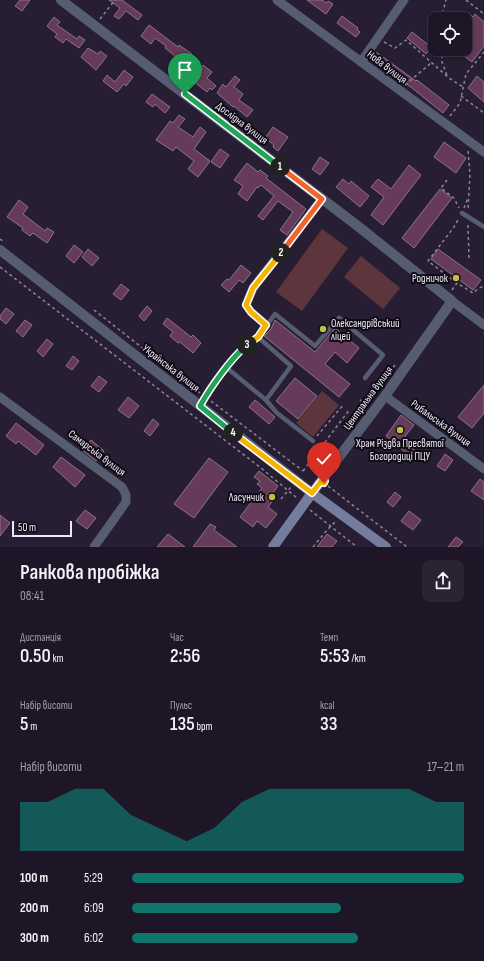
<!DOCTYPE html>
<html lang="uk">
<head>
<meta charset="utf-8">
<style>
	:root { --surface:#1e1627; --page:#2b2333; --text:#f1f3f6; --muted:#a19fa7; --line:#3c3544; --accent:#0f766e }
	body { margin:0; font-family:"Sofia Sans Condensed",sans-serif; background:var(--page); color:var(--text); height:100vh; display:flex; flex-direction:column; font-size:15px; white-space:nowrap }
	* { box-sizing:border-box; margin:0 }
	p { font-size:13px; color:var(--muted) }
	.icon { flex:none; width:22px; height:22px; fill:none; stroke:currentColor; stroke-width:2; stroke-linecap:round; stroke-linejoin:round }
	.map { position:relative; height:547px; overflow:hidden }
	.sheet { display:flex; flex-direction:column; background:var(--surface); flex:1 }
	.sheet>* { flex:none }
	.controls { position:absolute; left:428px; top:12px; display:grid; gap:8px }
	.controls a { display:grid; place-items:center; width:44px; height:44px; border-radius:8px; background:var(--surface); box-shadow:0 2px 6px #0003,0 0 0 1px var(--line); font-size:20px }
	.scale { position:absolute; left:12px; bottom:10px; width:60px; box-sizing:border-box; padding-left:4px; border:2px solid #eee7f7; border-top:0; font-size:11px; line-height:14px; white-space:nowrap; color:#eee7f7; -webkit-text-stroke:3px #0f0b14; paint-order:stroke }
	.pin { position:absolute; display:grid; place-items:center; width:34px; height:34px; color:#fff; margin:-41px -17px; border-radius:50% 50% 50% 0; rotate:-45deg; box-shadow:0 0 4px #0007 }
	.pin .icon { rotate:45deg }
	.km { position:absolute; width:20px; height:20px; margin:-10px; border-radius:50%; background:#222; color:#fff; font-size:11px; line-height:20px; text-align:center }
	.round { display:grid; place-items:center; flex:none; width:42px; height:42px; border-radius:8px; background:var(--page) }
	.overview { display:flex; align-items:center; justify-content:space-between; height:68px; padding:0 20px }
	h1 { font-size:22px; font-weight:600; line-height:30px }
	.figures { display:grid; grid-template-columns:repeat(3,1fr); gap:6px; height:68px; padding:4px 20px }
	.figures div { display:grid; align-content:center }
	.figures b { font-size:20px; font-weight:600 }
	.figures small { font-size:11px; font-weight:400 }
	.figures p { font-size:11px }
	.chart { height:112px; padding:8px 20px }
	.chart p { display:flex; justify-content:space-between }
	.chart svg { width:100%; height:72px; margin-top:4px; fill:var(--accent); opacity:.7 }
	ul { padding:0 20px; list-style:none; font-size:13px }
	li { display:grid; grid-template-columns:64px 48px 1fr; align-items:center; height:30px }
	li i { height:10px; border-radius:5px; background:var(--accent) }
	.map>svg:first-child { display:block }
	.green { fill:#5c363c }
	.building { fill:#653b59; stroke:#8e7385 }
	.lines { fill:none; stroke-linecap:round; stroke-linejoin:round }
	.path { stroke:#8d8497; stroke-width:1.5; stroke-dasharray:3 3; stroke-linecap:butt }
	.service { stroke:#575d71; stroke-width:4.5 }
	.minor { stroke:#575d71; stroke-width:9 }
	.tertiary { stroke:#575d71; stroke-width:10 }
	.secondary { stroke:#747d9d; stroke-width:10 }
	.split-1-casing { stroke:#fff; stroke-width:8 }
	.split-2-casing { stroke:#fff; stroke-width:8 }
	.split-3-casing { stroke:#fff; stroke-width:8 }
	.split-4-casing { stroke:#fff; stroke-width:8 }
	.split-5-casing { stroke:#fff; stroke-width:8 }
	.split-1 { stroke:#22a559; stroke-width:5 }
	.split-2 { stroke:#f0652b; stroke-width:5 }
	.split-3 { stroke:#f5b400; stroke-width:5 }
	.split-4 { stroke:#22a559; stroke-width:5 }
	.split-5 { stroke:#f5b400; stroke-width:5 }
	.poi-dot { fill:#bfbe42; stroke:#0f0b14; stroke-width:1.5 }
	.labels { text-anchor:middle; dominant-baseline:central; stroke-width:4; stroke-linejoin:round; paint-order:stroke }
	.street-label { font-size:11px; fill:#eee7f7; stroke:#0f0b14 }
	.poi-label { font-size:11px; fill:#eee7f7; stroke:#0f0b14; text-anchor:end }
</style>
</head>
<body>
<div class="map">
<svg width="484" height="547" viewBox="0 0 484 547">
	<rect width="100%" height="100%" fill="#281e34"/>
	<g class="green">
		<path d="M322 229 348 248 302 311 276 292Z"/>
		<path d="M361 256 400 288 383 309 344 277Z"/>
		<path d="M322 391 339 405 313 437 296 423Z"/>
	</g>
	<g class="building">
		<path d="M20 0H30L22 11 15 6Z"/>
		<path d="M109 0H122L142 15 138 20 126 11 119 19 114 16 120 8Z"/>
		<path d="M307 0H322L326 3 328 1 333 4 326 14Z"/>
		<path d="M469 13 473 17 475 14 484 22V46L472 62 455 49H465V19Z"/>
		<path d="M342 16 358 28 357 29 360 32 356 37 337 23Z"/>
		<path d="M54 17 60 22 57 25 77 39 79 36 85 40 79 48 66 39 63 43 55 37 57 34 47 26Z"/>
		<path d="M149 25 178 47 179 45 192 54 187 61 198 71 203 65 212 72 207 78 216 86 212 90 210 88 207 92 170 63 175 56 165 48 166 46 155 38 151 44 141 36Z"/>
		<path d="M412 32 431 47 426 54 407 38Z"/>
		<path d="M88 48 98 54 100 51 107 56 96 70 81 57Z"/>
		<path d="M376 52 416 81 417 80 449 105 443 113 412 88 371 59Z"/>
		<path d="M124 70 133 77 126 86 124 84 117 92 103 81 107 75 115 82Z"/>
		<path d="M235 76 240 80 234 87 243 94 239 100 253 110 247 117 234 106 233 107 217 93 223 84 226 87Z"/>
		<path d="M477 76 484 82V102L468 88Z"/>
		<path d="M152 94 170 107 165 113 155 104 153 107 146 102Z"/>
		<path d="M179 115 185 119 178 127 193 137 200 127 206 132 194 149 210 161 198 177 188 169 194 161 176 147 173 151 156 140 170 121 173 123Z"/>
		<path d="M273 127 288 137 278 151 273 147 274 145 265 138Z"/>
		<path d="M444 142 466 158 456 173 434 157Z"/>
		<path d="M220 149 229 155 220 168 211 162Z"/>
		<path d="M320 157 329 163 320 175 312 169Z"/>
		<path d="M247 163 258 172 260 170 268 176 266 178 306 209 287 235 280 230 293 212 278 201 263 220 258 216 274 196 261 185 258 188 257 187 247 201 238 194 243 186 234 180Z"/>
		<path d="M409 165 421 175 383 225 371 215 384 197 371 187 378 179 391 189Z"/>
		<path d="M343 179 349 184 351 181 369 196 360 207 336 187Z"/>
		<path d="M440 189 452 198 414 248 402 238Z"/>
		<path d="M19 200 28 207 23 214 45 231 47 228 54 232 47 243 33 233 30 236 22 230 23 228 7 217Z"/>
		<path d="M74 245 83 252 74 263 66 256Z"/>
		<path d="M88 249 99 258 92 266 82 257Z"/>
		<path d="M438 249 481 280 473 290 431 259Z"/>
		<path d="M241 265 251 273 243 283 239 280 229 292 221 285 227 279 229 280Z"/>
		<path d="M121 284 129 290 121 300 113 294Z"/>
		<path d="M147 306 152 311 144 321 139 316Z"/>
		<path d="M6 308 14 314 6 324 0 319V316Z"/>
		<path d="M167 318 191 337 193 335 201 343 193 353 180 342 178 343 170 336 173 332 163 324Z"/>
		<path d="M25 320 32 325 23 337 16 331Z"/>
		<path d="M275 320 315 352 335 328 359 348 347 363 335 352 325 364 350 384 339 397 264 336 271 329Z"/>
		<path d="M47 339 53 344 43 357 37 351Z"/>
		<path d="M73 356 79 361 72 370 66 366Z"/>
		<path d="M99 376 107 382 99 392 91 386Z"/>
		<path d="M295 378 317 396 298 419 276 401Z"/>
		<path d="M484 385V413L472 428 458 417Z"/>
		<path d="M128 397 139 406 129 418 118 410Z"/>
		<path d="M255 400 275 417 269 424 249 407Z"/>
		<path d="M401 415 414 425 402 440 417 452 412 458 386 436Z"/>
		<path d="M153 419 159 424 150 436 144 431Z"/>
		<path d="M16 423 44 445 36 455 18 441 16 444 6 436Z"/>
		<path d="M91 440 104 451 96 461 83 451Z"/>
		<path d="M445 454 453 460 445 471 437 466Z"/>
		<path d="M61 457 85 475 75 487 53 467Z"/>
		<path d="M209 458 228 472 194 518 174 504Z"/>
		<path d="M259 471 278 486 271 496 274 499 268 507 277 514 266 528 257 521 253 527 240 517 262 488 257 484 260 481 254 477Z"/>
		<path d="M480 479 484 482V500L471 491Z"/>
		<path d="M395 492 401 497 393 507 387 502Z"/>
		<path d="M85 510 96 518 87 529 76 521Z"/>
		<path d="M409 511 421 520 413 530 401 521Z"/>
		<path d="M0 515 10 523 0 536Z"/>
		<path d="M210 524 216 527 214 530 237 547H193Z"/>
		<path d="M168 534 185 547H157Z"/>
		<path d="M327 534 337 541 332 547H317Z"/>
		<path d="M456 537 463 542 458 547H448Z"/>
	</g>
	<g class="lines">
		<g class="path">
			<path d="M466 0 484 14"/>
			<path d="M100 19 115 0"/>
			<path d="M441 19 446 0"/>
			<path d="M384 42 395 48 406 40 449 78 463 87"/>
			<path d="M442 49V62L448 78"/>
			<path d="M405 85 431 63"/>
			<path d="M461 96 484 113"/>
			<path d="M450 116 460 103 466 74 484 52"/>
			<path d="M468 151 470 174 468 209"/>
			<path d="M447 180 441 188 454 198 459 208"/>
			<path d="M464 208 468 198"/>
			<path d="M468 225 469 260"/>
			<path d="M0 239 3 241"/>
			<path d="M0 267 261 468 297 498"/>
			<path d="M457 283 428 261 454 227 459 218"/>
			<path d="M452 290 457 283 473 293 479 288 484 286"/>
			<path d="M94 310 200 393"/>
			<path d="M360 400 367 404"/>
			<path d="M211 401 303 471"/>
			<path d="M365 406 395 365"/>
			<path d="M317 436 344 404"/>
			<path d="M303 471 350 409"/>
			<path d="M328 486 407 547"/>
			<path d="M281 499 291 487"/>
			<path d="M310 510 357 547"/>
			<path d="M313 547 327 530 335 522"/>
		</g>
		<g class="service">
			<path d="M462 213 484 227"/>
			<path d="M258 337 242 350 227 368 266 400"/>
			<path d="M200 406 205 397 227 368"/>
			<path d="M313 441 277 413 266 400 291 366 258 337 275 314 315 346 339 318 383 355 365 378"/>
		</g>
		<g class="minor">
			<path d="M277 0 484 152"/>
			<path d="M361 62 404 0"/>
			<path d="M452 301 484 325"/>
			<path d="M266 325 251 312 246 305 253 288 322 199"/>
			<path d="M385 396 484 469"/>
			<path d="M0 397 122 487 126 495V502L94 547"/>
		</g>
		<path class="tertiary" d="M0 250 312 493 385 396 452 301 359 227 61 0"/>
		<path class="secondary" d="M273 547 312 493 386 547"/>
	</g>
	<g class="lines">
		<defs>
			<path id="split-1" d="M185 94 280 167"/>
			<path id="split-2" d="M280 167 322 199 281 253"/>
			<path id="split-3" d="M247 345 258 337 266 325 251 312 246 305 253 288 281 253"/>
			<path id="split-4" d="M233 433 200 406C210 388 231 358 247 345"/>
			<path id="split-5" d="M233 433 312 493 322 480 325 481 324 483"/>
		</defs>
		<use href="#split-1" class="split-1-casing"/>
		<use href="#split-2" class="split-2-casing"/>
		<use href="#split-3" class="split-3-casing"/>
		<use href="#split-4" class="split-4-casing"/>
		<use href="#split-5" class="split-5-casing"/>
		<use href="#split-1" class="split-1"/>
		<use href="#split-2" class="split-2"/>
		<use href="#split-3" class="split-3"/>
		<use href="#split-4" class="split-4"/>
		<use href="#split-5" class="split-5"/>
	</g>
	<g class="poi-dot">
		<circle cx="456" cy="278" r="4"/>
		<circle cx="323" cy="329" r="4"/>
		<circle cx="400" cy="430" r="4"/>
		<circle cx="272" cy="497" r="4"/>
	</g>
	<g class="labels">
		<g class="street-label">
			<text transform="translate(387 67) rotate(37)">Нова вулиця</text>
			<text transform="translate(242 123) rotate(37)">Дослідна вулиця</text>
			<text transform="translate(171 368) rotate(38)">Українська вулиця</text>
			<text transform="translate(368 398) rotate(-54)">Центральна вулиця</text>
			<text transform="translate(441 423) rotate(36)">Рибальська вулиця</text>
			<text transform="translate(97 453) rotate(37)">Самарська вулиця</text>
		</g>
		<g class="poi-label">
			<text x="448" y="278">Родничок</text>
			<text x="331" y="323" text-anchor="start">Олександрівський<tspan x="331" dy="13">ліцей</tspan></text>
			<text x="400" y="443" text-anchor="middle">Храм Різдва Пресвятої<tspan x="400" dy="13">Богородиці ПЦУ</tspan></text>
			<text x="264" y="497">Ласунчик</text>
		</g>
	</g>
</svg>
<div class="controls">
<a><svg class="icon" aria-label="locate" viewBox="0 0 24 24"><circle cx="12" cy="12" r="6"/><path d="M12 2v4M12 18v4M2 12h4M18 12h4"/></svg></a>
</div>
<div class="scale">50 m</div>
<div class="pin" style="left:185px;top:94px;background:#1e9e55"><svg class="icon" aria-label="arrive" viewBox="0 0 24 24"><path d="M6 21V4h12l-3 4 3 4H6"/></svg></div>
<div class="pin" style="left:324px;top:483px;background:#d93025"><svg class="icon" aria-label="check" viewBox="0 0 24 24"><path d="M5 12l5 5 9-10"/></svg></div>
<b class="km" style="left:280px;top:167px">1</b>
<b class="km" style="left:281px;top:253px">2</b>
<b class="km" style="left:247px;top:345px">3</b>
<b class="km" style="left:233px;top:433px">4</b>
</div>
<section class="sheet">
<div class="overview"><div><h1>Ранкова пробіжка</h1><p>08:41</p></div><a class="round"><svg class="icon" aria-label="share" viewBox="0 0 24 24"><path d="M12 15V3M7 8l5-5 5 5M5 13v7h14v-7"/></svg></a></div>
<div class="figures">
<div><p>Дистанція</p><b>0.50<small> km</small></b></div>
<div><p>Час</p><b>2:56</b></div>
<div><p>Темп</p><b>5:53<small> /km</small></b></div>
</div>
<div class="figures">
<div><p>Набір висоти</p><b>5<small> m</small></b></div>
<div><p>Пульс</p><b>135<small> bpm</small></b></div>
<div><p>kcal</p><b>33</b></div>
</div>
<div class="chart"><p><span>Набір висоти</span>17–21 m</p>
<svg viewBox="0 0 160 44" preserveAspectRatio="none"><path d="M0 44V14L10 14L20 6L30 6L40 22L50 30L60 38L70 30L80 14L90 6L100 6L110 6L120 6L130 6L140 6L150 14L160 14V44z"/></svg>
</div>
<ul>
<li><b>100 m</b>5:29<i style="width:100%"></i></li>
<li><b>200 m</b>6:09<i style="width:63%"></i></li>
<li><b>300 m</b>6:02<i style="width:68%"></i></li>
</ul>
</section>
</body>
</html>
